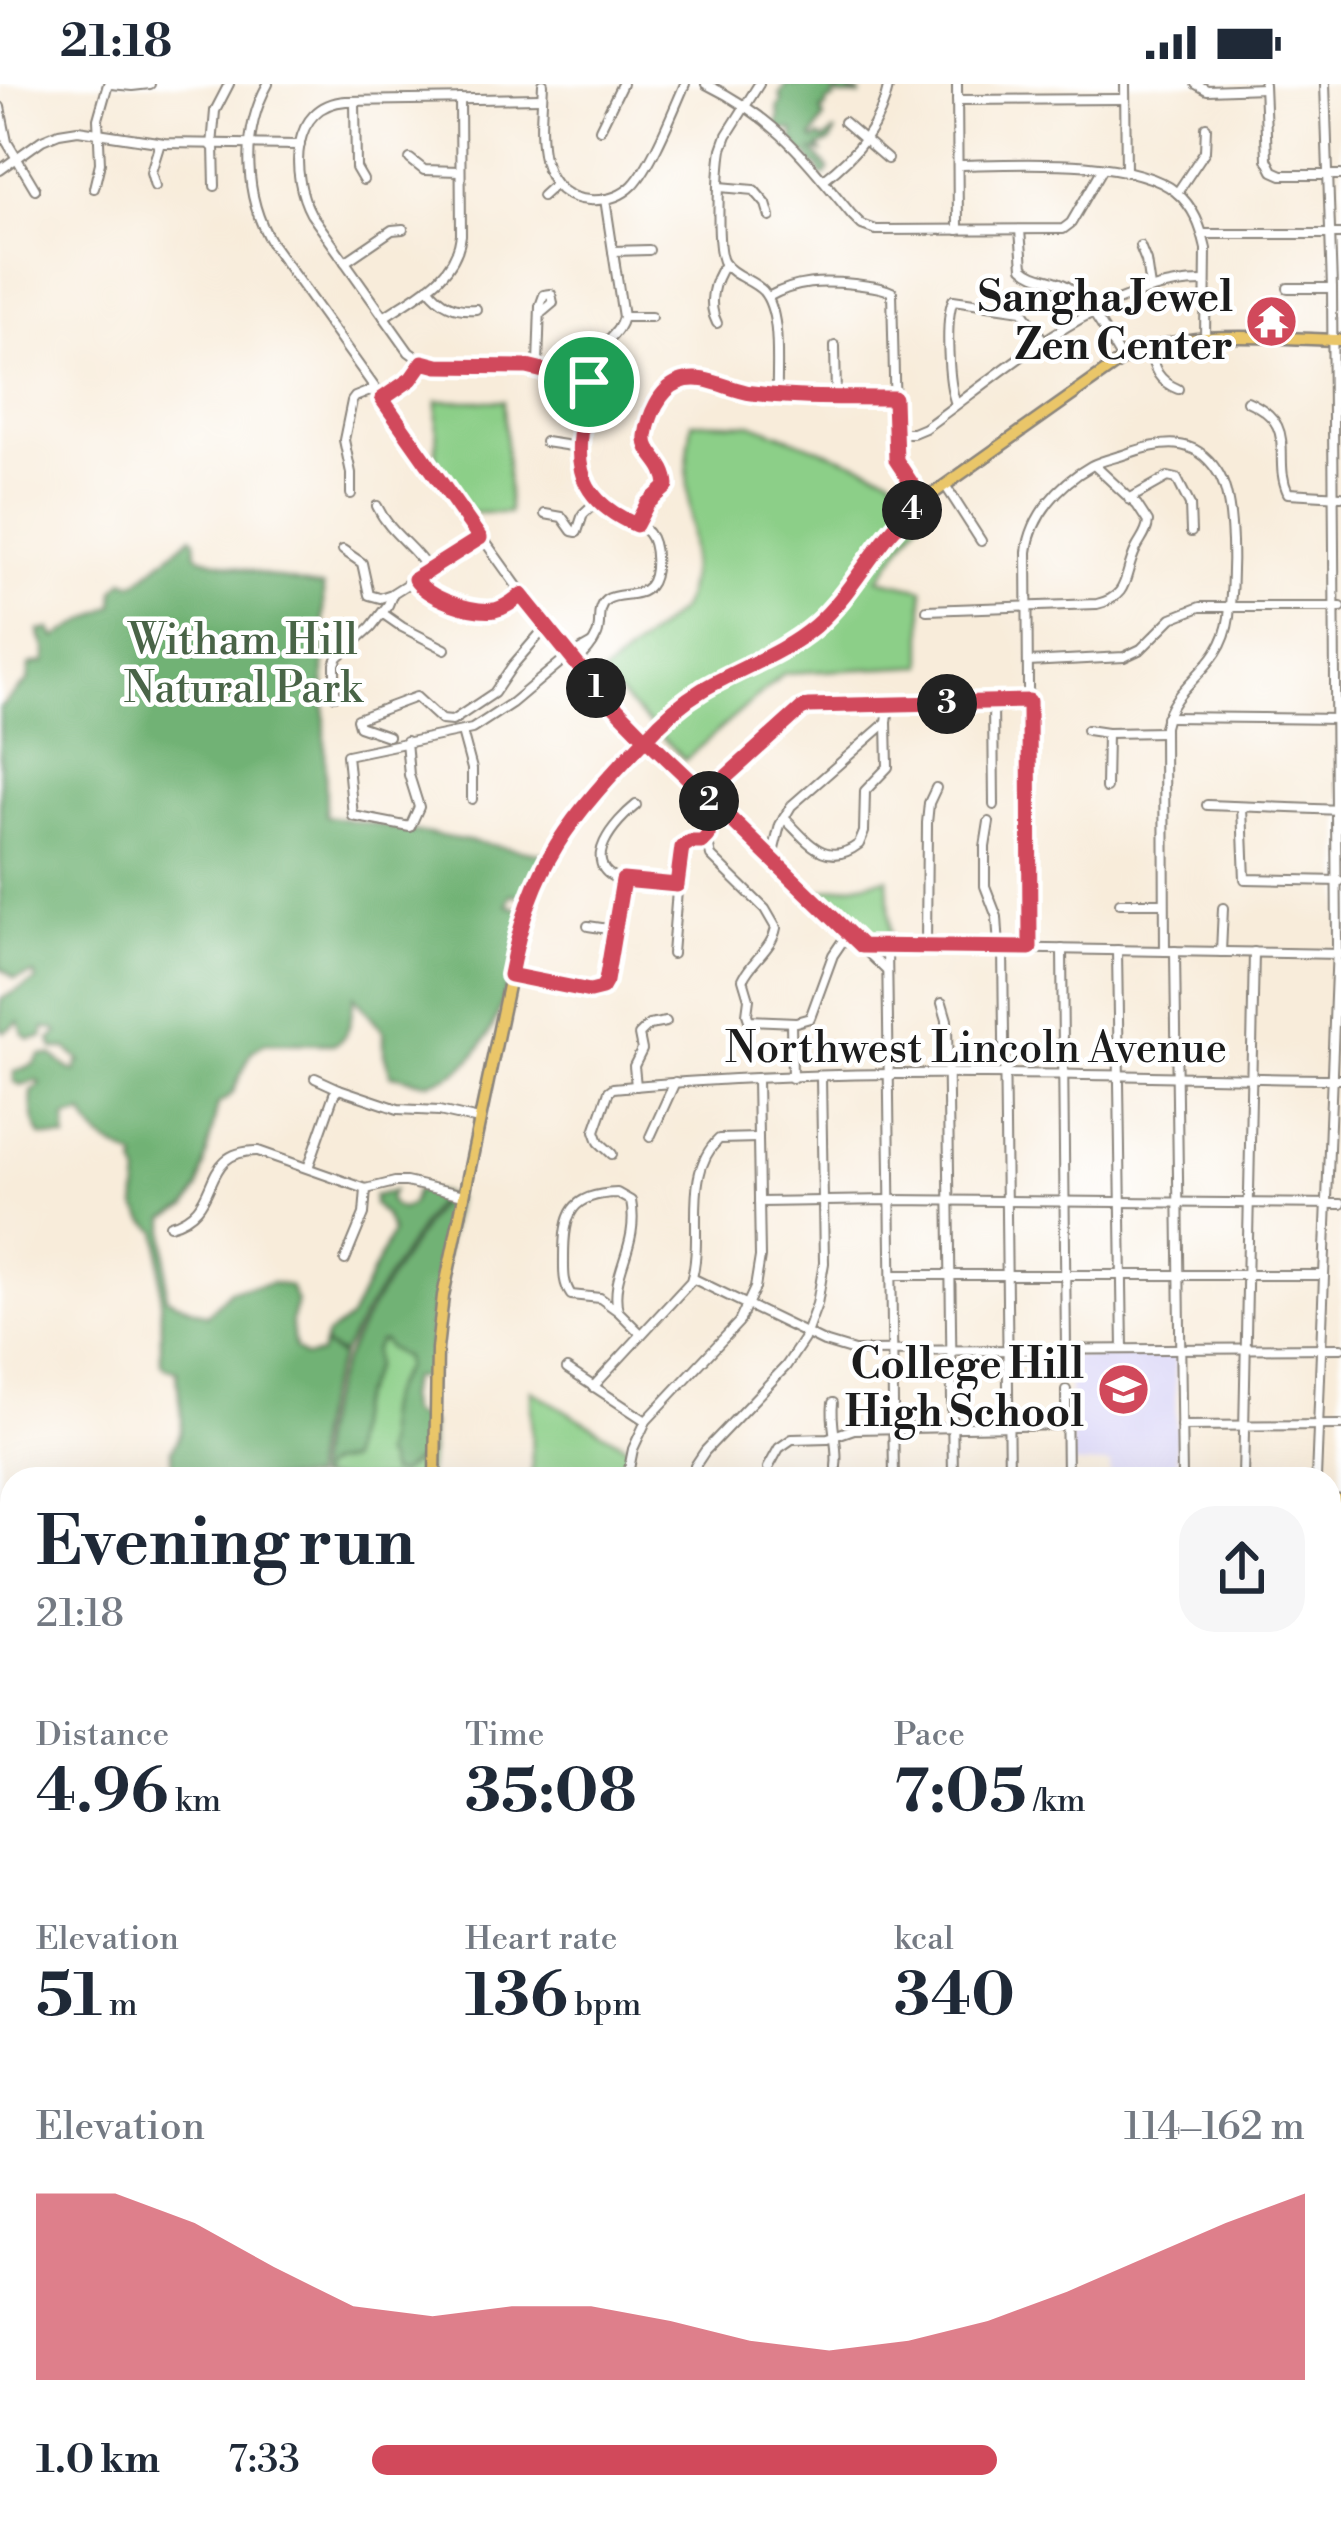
<!DOCTYPE html>
<html lang="en">
<head>
<meta charset="utf-8">
<style>
	:root { --surface:#fff; --page:#f6f6f7; --text:#1f2937; --muted:#747a83; --accent:#d1495b }
	body { margin:0; font-family:"Libre Bodoni",serif; background:var(--page); color:var(--text); height:100vh; display:flex; flex-direction:column; font-size:45px; white-space:nowrap }
	* { box-sizing:border-box; margin:0 }
	p { font-size:39px; color:var(--muted) }
	.icon { flex:none; width:66px; height:66px; fill:none; stroke:currentColor; stroke-width:2; stroke-linecap:round; stroke-linejoin:round }
	.map { position:relative; flex:1; overflow:hidden }
	.sheet { position:absolute; left:0px; top:1383px; width:1341px; height:1065px; display:flex; flex-direction:column; background:var(--surface); border-radius:36px 36px 0 0; box-shadow:0 12px 48px #0002 }
	.sheet>* { flex:none }
	.pin { position:absolute; display:grid; place-items:center; width:102px; height:102px; color:#fff; margin:-51px; border:6px solid #fff; border-radius:50%; box-shadow:0 3px 12px #0007 }
	.km { position:absolute; width:60px; height:60px; margin:-30px; border-radius:50%; background:#222; color:#fff; font-size:33px; line-height:60px; text-align:center }
	.round { display:grid; place-items:center; flex:none; width:126px; height:126px; border-radius:36px; background:var(--page) }
	.head { display:flex; align-items:center; justify-content:space-between; height:204px; padding:0 36px }
	h1 { font-size:66px; font-weight:700; line-height:90px }
	.figures { display:grid; grid-template-columns:repeat(3,1fr); gap:18px; height:204px; padding:12px 36px }
	.figures div { display:grid; align-content:center }
	.figures b { font-size:60px; font-weight:700 }
	.figures small { font-size:33px; font-weight:400 }
	.figures p { font-size:33px }
	.chart { height:336px; padding:24px 36px }
	.chart p { display:flex; justify-content:space-between }
	.chart svg { width:100%; height:216px; margin-top:12px; fill:var(--accent); opacity:.7 }
	ul { padding:0 36px; list-style:none; font-size:39px }
	li { display:grid; grid-template-columns:192px 144px 1fr; align-items:center; height:90px }
	li i { height:30px; border-radius:15px; background:var(--accent) }
	.status { display:flex; justify-content:space-between; align-items:center; height:84px; padding:0 60px; background:var(--surface); direction:ltr }
	.status svg { height:33px; fill:currentColor }
	.map>svg:first-child { display:block }
	.built { fill:#dad6f7 }
	.green { fill:#8ccf88; stroke:#547652; stroke-width:3 }
	.forest { fill:#71b274; stroke:#466748; stroke-width:3 }
	.lines { fill:none; stroke-linecap:round; stroke-linejoin:round }
	.stream { stroke:#5ac4d6; stroke-width:3 }
	.minor-casing { stroke:#8a847b; stroke-width:12 }
	.major-casing { stroke:#8a847b; stroke-width:15 }
	.minor { stroke:#fff; stroke-width:8 }
	.major { stroke:#eac669; stroke-width:10 }
	.rail { stroke:#1c1c1c; stroke-width:3 }
	.route-casing { stroke:#fff; stroke-width:24 }
	.route { stroke:#d1495b; stroke-width:15 }
	.labels { text-anchor:middle; dominant-baseline:central; stroke-width:9; stroke-linejoin:round; paint-order:stroke }
	.poi-label { font-size:42px; font-weight:bold; fill:#1c1c1c; stroke:#fff; text-anchor:end }
	.park-label { font-size:42px; fill:#496447; stroke:#fff }
	.street-label { font-size:42px; fill:#1c1c1c; stroke:#fff }
</style>
</head>
<body>
<div class="status"><b>21:18</b><svg viewBox="0 0 49 12"><path d="M0 12V9h3v3zM5 12V6h3v6zM10 12V3h3v9zM15 12V0h3v12zM26 1h20v11H26zM47 4h2v5h-2z"/></svg></div>
<div class="map">
<svg width="1341" height="2447" viewBox="0 0 1341 2447">
	<rect width="100%" height="100%" fill="#fff"/>
	<filter id="ink" filterUnits="userSpaceOnUse"><feTurbulence type="fractalNoise" baseFrequency=".00833" numOctaves="2"/><feDisplacementMap in="SourceGraphic" scale="24" xChannelSelector="R" yChannelSelector="G"/><feConvolveMatrix kernelMatrix="1 2 1 2 8 2 1 2 1" color-interpolation-filters="sRGB"/></filter>
	<filter id="wash" filterUnits="userSpaceOnUse"><feTurbulence type="fractalNoise" baseFrequency=".004" numOctaves="4" result="noise"/><feDisplacementMap in="SourceGraphic" scale="48" xChannelSelector="R" yChannelSelector="G"/><feGaussianBlur stdDeviation="2.7" result="paint"/><feColorMatrix in="noise" values="0 0 0 0 0 0 0 0 0 0 0 0 0 0 0 0 0 1.4 0 .05"/><feComposite in="paint" operator="in"/></filter>
	<g filter="url(#wash)">
		<rect width="100%" height="100%" fill="#f8ecda"/>
		<g class="built">
			<path d="M1175 1271 1177 1395H1111L1110 1380H1072L1069 1272Z"/>
			<path d="M1329 1693H1341V2447H841V2436H1329Z"/>
		</g>
		<g class="green">
			<path d="M437 317H504L509 429H470L436 377Z"/>
			<path d="M692 338 753 340 890 391 911 413 923 431 879 495 923 505V582L784 589 685 676 601 592 679 527C700 494 688 426 687 386 687 370 690 354 692 338Z"/>
			<path d="M888 794 891 859H865L811 809Z"/>
			<path d="M378 1257H384L387 1263 404 1274 405 1282 393 1302 384 1328 386 1360 403 1385 430 1369 427 1395H320V1387L328 1380 348 1376 355 1327 374 1282 373 1266Z"/>
			<path d="M531 1306 629 1364 624 1395H532Z"/>
			<path d="M0 1449H12V1580L0 1572Z"/>
			<path d="M12 1876V2167H0V1877Z"/>
			<path d="M264 2436H504L508 2447H274Z"/>
		</g>
		<g class="forest">
			<path d="M786 0H851V9H860V12H837L839 8 833 9 834 16 827 18 826 24 821 26 824 34 812 54 814 57 819 53 824 56 836 47 831 58 819 63 822 68 813 67 829 86 826 91H820L819 83 812 80 808 71 800 68 797 61 792 57 794 47 775 44 779 35 778 23 782 18 780 10Z"/>
			<path d="M192 452 195 455 196 469 199 472C239 484 281 496 323 503L326 732 549 771 532 807 521 812 511 810 507 821 524 827C513 879 501 969 446 993 442 994 432 998 428 998 417 999 403 992 391 991L384 970V948L354 912C351 930 353 949 335 960L265 959 252 967 232 1010 218 1020 199 1104 187 1123 166 1134V1214L207 1231 230 1206 272 1199 290 1202 297 1218 291 1238 295 1265 305 1273 320 1270 323 1261 341 1273C323 1312 313 1352 311 1395H173L172 1365C191 1341 177 1315 177 1287L165 1283 161 1278 160 1160 158 1147 146 1138 136 1123 139 1090 135 1081 137 1075C114 1063 93 1055 84 1030L66 1034V1055L41 1052C33 1039 30 1024 32 1008L41 1000 36 997 21 1002 14 998V988L34 980 40 971H52L69 985 76 987 77 980 81 978 67 965H53L50 956 58 949 54 945 44 944 43 953 29 955 23 950 19 938 4 948 0 943 1 915 36 897 34 890 15 895 0 883V624L28 597 30 581 45 578 46 567 39 547 51 545 55 554 114 521 115 505 124 496 132 499 138 497Z"/>
			<path d="M416 1106 442 1109 366 1227 342 1270 327 1263 324 1258 326 1252 350 1235 392 1148 385 1132 374 1121V1112L393 1107 389 1114 393 1122 402 1125 411 1120Z"/>
			<path d="M444 1111 456 1114 431 1237 430 1292 411 1294 406 1313 409 1329 430 1340V1369L416 1376 399 1390 390 1389 387 1377 382 1372C387 1357 383 1346 384 1330 385 1313 397 1296 405 1282L404 1274 387 1263 384 1257H379L374 1266V1282L355 1327 348 1377 328 1380 320 1387V1395H315C317 1287 388 1200 444 1111Z"/>
			<path d="M0 2174 12 2180V2404L0 2398V2328L6 2327 0 2322Z"/>
			<path d="M57 2436H264L274 2447H58Z"/>
		</g>
		<g class="lines">
			<g class="stream">
				<path d="M0 1648 12 1659"/>
				<path d="M0 2325 12 2332"/>
				<path d="M161 2436 187 2447"/>
				<path d="M1001 2436 1007 2447"/>
			</g>
		</g>
	</g>
	<g filter="url(#ink)">
		<g class="lines">
			<defs>
				<g id="minor">
					<path d="M111 0 132 2 150 0"/>
					<path d="M268 0C241 48 244 114 272 160L557 558 607 616 887 887"/>
					<path d="M543 0C541 42 531 112 589 116 605 117 621 113 633 101 652 81 673 27 685 0"/>
					<path d="M706 0C777 35 803 72 852 131L862 141 876 146 1063 145 1071 139 1103 84"/>
					<path d="M759 0 727 51 722 65C719 84 715 166 724 179 733 192 753 196 763 207 782 229 776 282 777 310"/>
					<path d="M957 0 958 146"/>
					<path d="M1125 0 1126 88"/>
					<path d="M1196 0 1207 6 1264 4"/>
					<path d="M1264 0 1267 75 1273 87 1282 91H1341"/>
					<path d="M542 14 346 17C290 21 290 91 311 130L409 268C438 293 486 280 522 283 545 285 567 292 589 298"/>
					<path d="M957 16 1125 15"/>
					<path d="M355 17 356 84 363 96"/>
					<path d="M0 23 7 58 35 105"/>
					<path d="M844 38 887 75"/>
					<path d="M600 45 622 0"/>
					<path d="M212 62 215 27 229 0"/>
					<path d="M214 62 215 102"/>
					<path d="M410 75 424 86 460 87"/>
					<path d="M958 81C1014 80 1132 72 1176 108 1194 123 1201 143 1206 165L1205 255"/>
					<path d="M0 86 42 56 59 49 78 46 164 59 300 61"/>
					<path d="M823 96C857 70 880 43 889 0"/>
					<path d="M155 102 151 88 160 59"/>
					<path d="M720 103 754 106 766 120 770 133"/>
					<path d="M94 104 100 79 98 35 108 0"/>
					<path d="M1177 109 1205 67 1206 43"/>
					<path d="M542 112 554 101"/>
					<path d="M1020 146 1023 183C1036 196 1053 193 1068 203 1092 219 1107 252 1122 276"/>
					<path d="M1203 150H1341"/>
					<path d="M1140 162 1146 177 1150 204"/>
					<path d="M613 167 649 166"/>
					<path d="M345 178 392 146 403 145"/>
					<path d="M428 203C441 220 455 227 476 225"/>
					<path d="M1288 204H1332"/>
					<path d="M768 213C797 197 821 197 854 200 867 202 880 202 892 208L896 376 923 417"/>
					<path d="M384 233C416 211 456 194 461 151L460 15"/>
					<path d="M623 233H651"/>
					<path d="M717 239C707 220 713 197 725 180"/>
					<path d="M835 262 836 312"/>
					<path d="M1149 265C1154 285 1158 297 1178 305"/>
					<path d="M537 285 538 280 540 222 544 211 551 210 553 219 540 230"/>
					<path d="M382 315 411 295 423 278"/>
					<path d="M1247 317C1301 341 1271 372 1288 409L1341 412"/>
					<path d="M956 320C948 300 945 235 953 216L1022 226 1043 256"/>
					<path d="M895 349H913L925 344C1005 287 1101 197 1205 198"/>
					<path d="M545 358 578 363"/>
					<path d="M945 401 981 457"/>
					<path d="M351 410V389L344 356 352 317 355 313 375 305"/>
					<path d="M1129 415 1168 393 1177 395 1190 421 1191 448"/>
					<path d="M377 422C390 450 413 461 428 485"/>
					<path d="M545 430 562 433 572 447 577 448 583 430 598 416"/>
					<path d="M636 441 647 420 667 402C665 375 644 372 646 352 649 332 659 306 679 298 703 288 728 306 752 309 798 315 848 312 894 313"/>
					<path d="M343 466 362 479 369 511 380 514 392 510"/>
					<path d="M415 495C427 515 471 529 495 526 505 524 513 517 521 511"/>
					<path d="M927 526 1097 520C1131 512 1123 491 1136 465 1141 455 1147 450 1148 438L1137 421 1094 381"/>
					<path d="M382 529 402 543 445 565"/>
					<path d="M569 573 592 560"/>
					<path d="M1028 578 1124 573 1141 565 1172 534 1200 523H1341"/>
					<path d="M575 579C584 570 592 563 597 551 602 539 595 525 606 516 619 507 638 515 649 502 658 491 657 460 648 449 642 442 632 439 624 435 598 422 581 399 578 370 576 351 589 286 598 270 606 255 619 250 623 233L605 115"/>
					<path d="M335 612V580L338 573 371 543 388 521 393 509 480 454"/>
					<path d="M993 618 994 721"/>
					<path d="M1166 633 1341 635"/>
					<path d="M1087 646 1107 649 1164 648"/>
					<path d="M462 648 472 685V715"/>
					<path d="M388 652 359 642 357 635 416 613 441 636 452 637 494 609 513 581 545 544"/>
					<path d="M406 657 409 691 419 723 410 743 353 732 347 671 472 645 512 619 568 572"/>
					<path d="M1106 704 1107 649"/>
					<path d="M705 711 801 625 808 622 1029 617"/>
					<path d="M709 715 707 755 711 772 765 825 776 844C772 865 752 876 743 895L749 915 747 930 749 936 796 938 810 934 833 871 848 849"/>
					<path d="M636 721C616 737 577 780 620 796 637 802 659 800 677 801"/>
					<path d="M1207 721 1341 726"/>
					<path d="M1242 724 1245 795 1340 797"/>
					<path d="M784 734C806 755 825 786 859 760L864 748 865 707 888 683 887 638"/>
					<path d="M989 738 985 763V802L997 833 999 864"/>
					<path d="M772 773 780 741 791 722 887 638 889 622"/>
					<path d="M1120 819H1164"/>
					<path d="M588 842 615 846"/>
					<path d="M863 862 1340 870"/>
					<path d="M887 862 894 1395"/>
					<path d="M926 863 927 739 929 719 936 704"/>
					<path d="M1003 864 1009 1395"/>
					<path d="M1030 864 1027 468C1031 432 1059 400 1091 382 1102 376 1115 374 1126 370 1161 358 1194 351 1217 387 1237 416 1233 498 1229 533 1222 587 1174 596 1164 643L1165 867"/>
					<path d="M1062 865 1066 1266"/>
					<path d="M1117 866 1123 1265"/>
					<path d="M1175 867 1182 1395"/>
					<path d="M1221 868 1223 824"/>
					<path d="M672 870 680 768 686 760 707 755"/>
					<path d="M510 891 588 907 602 904 606 897 623 796"/>
					<path d="M942 919 947 936 953 1395"/>
					<path d="M791 938 792 994"/>
					<path d="M315 994 339 1005"/>
					<path d="M636 1002 634 982 642 966 639 951 649 941 666 938"/>
					<path d="M650 1053 675 998"/>
					<path d="M612 1070 599 1058 595 1047 609 1007 613 1004C854 980 1099 993 1341 995"/>
					<path d="M308 1084 334 1010 339 1005 398 1025 439 1027 479 1036"/>
					<path d="M617 1109 631 1117C640 1163 609 1189 618 1227L600 1214 571 1211C563 1199 564 1188 564 1173 564 1130 570 1110 617 1109Z"/>
					<path d="M759 1118 890 1116 1341 1120"/>
					<path d="M170 1141C226 1126 196 1066 258 1067L366 1105 395 1098H406L464 1111"/>
					<path d="M345 1176 364 1130 366 1105"/>
					<path d="M892 1191H1322"/>
					<path d="M692 1194 824 1258 854 1267 1341 1264"/>
					<path d="M618 1227 641 1250"/>
					<path d="M567 1285 646 1337"/>
					<path d="M593 1303 691 1197C705 1152 681 1091 719 1055L758 1054"/>
					<path d="M1066 1306 1067 1395"/>
					<path d="M833 1319C830 1341 839 1361 836 1383"/>
					<path d="M1181 1342 1341 1341"/>
					<path d="M768 1384 779 1364 792 1355 828 1354 854 1345 1066 1341"/>
					<path d="M627 1395 633 1365 646 1337 739 1238 755 1204 760 1173 757 995"/>
					<path d="M691 1395 695 1382 705 1367 786 1282 804 1255 817 1220 824 1179 821 994"/>
					<path d="M1243 1395 1254 868"/>
					<path d="M1316 1395 1337 862 1332 204 1325 0"/>
					<path d="M1329 1428 1341 1443"/>
					<path d="M1329 1494H1341"/>
					<path d="M1329 1577H1341"/>
					<path d="M1329 1668H1341"/>
					<path d="M1329 1722H1341"/>
					<path d="M1329 1811H1341"/>
					<path d="M1329 1987H1341"/>
					<path d="M1329 2189H1341"/>
					<path d="M805 2447 817 2436"/>
					<path d="M1249 2447V2436"/>
				</g>
				<g id="major">
					<path d="M435 1395 437 1265 443 1212 522 835 543 781 570 739 663 636 701 606 778 568 810 546 841 515 889 448 917 421 1122 276C1188 242 1270 255 1341 256"/>
					<path d="M1329 1417H1341"/>
					<path d="M0 1444 12 1443"/>
					<path d="M960 2436V2447"/>
				</g>
			</defs>
			<use href="#minor" class="minor-casing"/>
			<use href="#major" class="major-casing"/>
			<use href="#minor" class="minor"/>
			<use href="#major" class="major"/>
			<g class="rail">
				<path d="M0 2170H12"/>
				<path d="M1329 2197H1341"/>
			</g>
		</g>
	</g>
	<g class="lines" filter="url(#ink)">
		<defs>
			<path id="route" d="M589 298 527 283 438 282 423 278 411 295 382 315 480 454 415 495C428 515 472 529 495 526 505 524 513 517 521 511L592 599 646 654C568 736 532 777 510 891L590 907 602 904 606 897 623 796 677 801 682 763 690 758H702L708 752 709 714 862 862 1030 864 1029 617 808 622 801 625 706 711 646 654C663 635 680 619 702 606 739 584 781 571 815 542 857 505 876 453 923 417L896 376 894 314C847 313 798 315 752 309 728 306 703 288 679 298 659 306 649 332 646 352 644 371 666 377 667 402L647 420 636 441C563 409 577 363 589 298"/>
		</defs>
		<use href="#route" class="route-casing"/>
		<use href="#route" class="route"/>
	</g>
	<defs>
		<symbol id="temple-disc" viewBox="-11 -11 22 22"><circle r="9.5" fill="#d1495b" stroke="#fff"/><path d="M0-6L5-2H3V0L6.5 2.5H4V6H1.5V3h-3V6H-4V2.5H-6.5L-3 0V-2H-5Z" fill="#fff"/></symbol>
		<symbol id="school-disc" viewBox="-11 -11 22 22"><circle r="9.5" fill="#d1495b" stroke="#fff"/><path d="M0-5L7-2L0 1L-7-2ZM-4 1L0 2.5L4 1V4Q0 6-4 4Z" fill="#fff"/></symbol>
	</defs>
	<g fill-rule="evenodd">
		<use href="#temple-disc" x="1242" y="208" width="59" height="59"/>
		<use href="#school-disc" x="1094" y="1276" width="59" height="59"/>
	</g>
	<g class="labels">
		<g class="poi-label">
			<text x="1233" y="214">Sangha Jewel<tspan x="1233" dy="48">Zen Center</tspan></text>
			<text x="1084" y="1281">College Hill<tspan x="1084" dy="48">High School</tspan></text>
		</g>
		<g class="park-label">
			<text x="243" y="557">Witham Hill<tspan x="243" dy="48">Natural Park</tspan></text>
		</g>
		<g class="street-label">
			<text x="976" y="965">Northwest Lincoln Avenue</text>
		</g>
	</g>
</svg>
<div class="pin" style="left:589px;top:298px;background:#1e9e55"><svg class="icon" aria-label="arrive" viewBox="0 0 24 24"><path d="M6 21V4h12l-3 4 3 4H6"/></svg></div>
<b class="km" style="left:596px;top:604px">1</b>
<b class="km" style="left:709px;top:717px">2</b>
<b class="km" style="left:947px;top:620px">3</b>
<b class="km" style="left:912px;top:426px">4</b>
<section class="sheet">
<div class="head"><div><h1>Evening run</h1><p>21:18</p></div><a class="round"><svg class="icon" aria-label="share" viewBox="0 0 24 24"><path d="M12 15V3M7 8l5-5 5 5M5 13v7h14v-7"/></svg></a></div>
<div class="figures">
<div><p>Distance</p><b>4.96<small> km</small></b></div>
<div><p>Time</p><b>35:08</b></div>
<div><p>Pace</p><b>7:05<small> /km</small></b></div>
</div>
<div class="figures">
<div><p>Elevation</p><b>51<small> m</small></b></div>
<div><p>Heart rate</p><b>136<small> bpm</small></b></div>
<div><p>kcal</p><b>340</b></div>
</div>
<div class="chart"><p><span>Elevation</span>114–162 m</p>
<svg viewBox="0 0 160 44" preserveAspectRatio="none"><path d="M0 44V6L10 6L20 12L30 21L40 29L50 31L60 29L70 29L80 32L90 36L100 38L110 36L120 32L130 26L140 19L150 12L160 6V44z"/></svg>
</div>
<ul>
<li><b>1.0 km</b>7:33<i style="width:67%"></i></li>
</ul>
</section>
</div>
</body>
</html>
